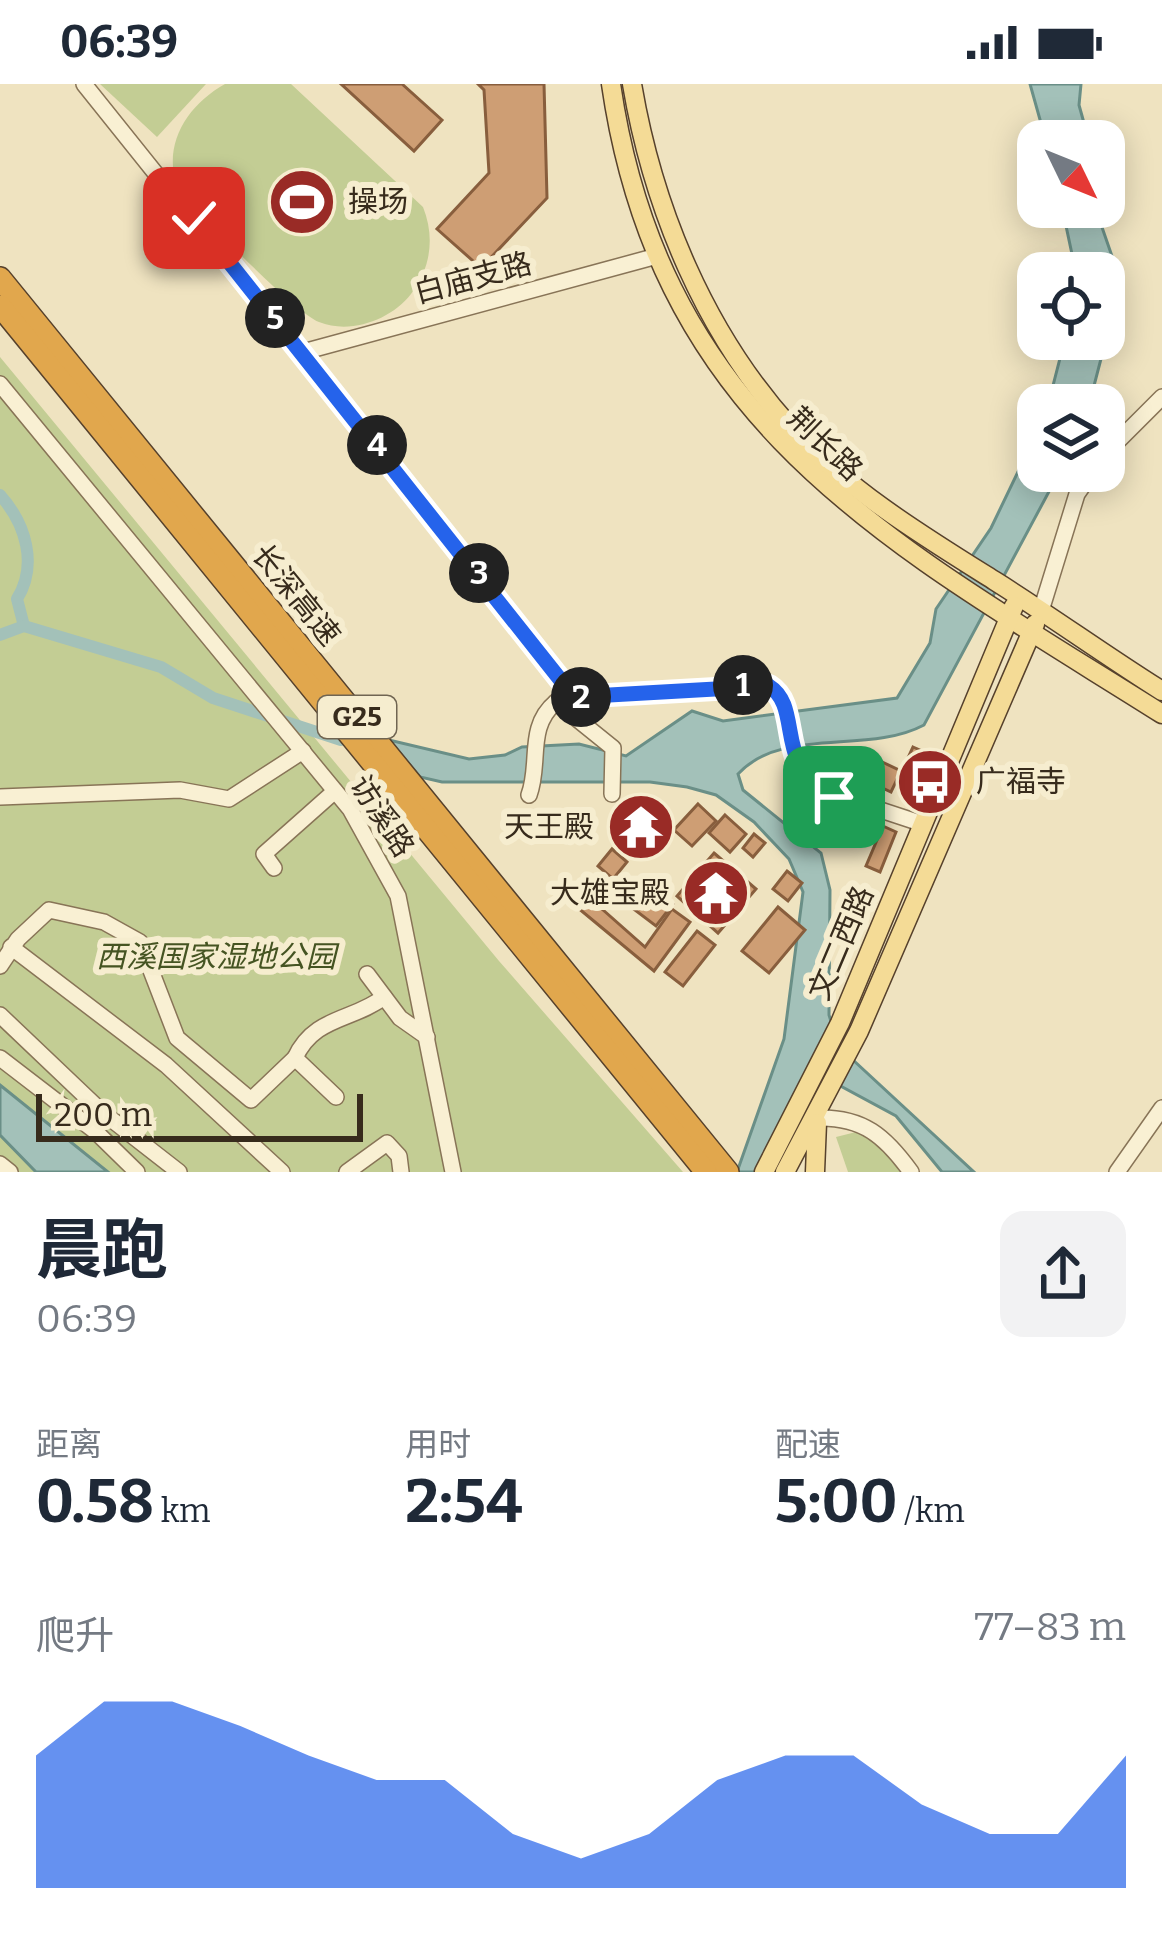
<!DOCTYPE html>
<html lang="zh">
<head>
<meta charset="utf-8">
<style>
	:root { --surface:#fff; --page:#f2f2f3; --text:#1f2937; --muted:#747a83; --accent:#2563eb }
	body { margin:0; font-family:Bitter,"Noto Sans SC",serif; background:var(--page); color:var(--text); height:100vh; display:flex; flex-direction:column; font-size:45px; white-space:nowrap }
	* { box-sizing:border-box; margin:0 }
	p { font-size:39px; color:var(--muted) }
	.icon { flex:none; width:66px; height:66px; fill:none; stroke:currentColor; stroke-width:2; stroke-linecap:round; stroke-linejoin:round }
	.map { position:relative; height:1088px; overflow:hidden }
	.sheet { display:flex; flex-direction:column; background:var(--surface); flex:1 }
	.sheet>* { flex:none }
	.needle { width:78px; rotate:133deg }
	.controls { position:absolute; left:1017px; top:36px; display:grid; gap:24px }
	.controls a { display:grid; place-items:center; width:108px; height:108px; border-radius:24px; background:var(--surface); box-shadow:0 6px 30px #0003; font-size:60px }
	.scale { position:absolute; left:36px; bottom:30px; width:327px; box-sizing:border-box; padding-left:12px; border:6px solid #372b1c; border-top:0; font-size:33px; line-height:42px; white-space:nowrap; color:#372b1c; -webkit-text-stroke:9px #f6edcf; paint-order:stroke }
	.pin { position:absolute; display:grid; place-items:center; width:102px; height:102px; color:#fff; margin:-51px; border-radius:24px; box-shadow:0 6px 18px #0006 }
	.km { position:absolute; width:60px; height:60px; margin:-30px; border-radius:50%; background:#222; color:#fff; font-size:33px; line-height:60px; text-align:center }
	.round { display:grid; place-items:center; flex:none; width:126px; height:126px; border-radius:24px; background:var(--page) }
	.head { display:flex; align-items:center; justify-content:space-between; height:204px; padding:0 36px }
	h1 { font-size:66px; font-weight:700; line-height:90px }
	.figures { display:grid; grid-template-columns:repeat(3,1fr); gap:18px; height:204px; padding:12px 36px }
	.figures div { display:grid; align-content:center }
	.figures b { font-size:60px; font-weight:700 }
	.figures small { font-size:33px; font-weight:400 }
	.figures p { font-size:33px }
	.chart { height:336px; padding:24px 36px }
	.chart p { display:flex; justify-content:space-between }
	.chart svg { width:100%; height:216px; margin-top:12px; fill:var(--accent); opacity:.7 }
	.status { display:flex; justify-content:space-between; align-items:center; height:84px; padding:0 60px; background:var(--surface); direction:ltr }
	.status svg { height:33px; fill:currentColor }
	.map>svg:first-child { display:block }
	.green { fill:#c3cd94 }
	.water { fill:#a3c1b9; stroke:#6a8f87; stroke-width:3 }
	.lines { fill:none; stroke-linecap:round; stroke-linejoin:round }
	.canal { stroke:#a3c1b9; stroke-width:12 }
	.building { fill:#ce9e74; stroke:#885e3d; stroke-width:3 }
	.minor-casing { stroke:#887457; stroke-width:18 }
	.major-casing { stroke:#56412c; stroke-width:21 }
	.highway-casing { stroke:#56412c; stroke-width:24 }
	.minor { stroke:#f9f0d3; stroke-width:15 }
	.major { stroke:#f4db96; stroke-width:18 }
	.highway { stroke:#e1a74d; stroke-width:21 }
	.route-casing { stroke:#fff; stroke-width:24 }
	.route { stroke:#2563eb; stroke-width:15 }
	.labels { text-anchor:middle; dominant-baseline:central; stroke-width:12; stroke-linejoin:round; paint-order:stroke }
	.shield { fill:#f6edcf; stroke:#706552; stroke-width:3 }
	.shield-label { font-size:27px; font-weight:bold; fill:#372b1c }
	.poi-label { font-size:30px; fill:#372b1c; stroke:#f6edcf; text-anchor:start }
	.street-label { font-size:30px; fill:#372b1c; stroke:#f6edcf }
	.park-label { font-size:30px; font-style:italic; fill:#455422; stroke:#f6edcf }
</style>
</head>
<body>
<div class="status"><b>06:39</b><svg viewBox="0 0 49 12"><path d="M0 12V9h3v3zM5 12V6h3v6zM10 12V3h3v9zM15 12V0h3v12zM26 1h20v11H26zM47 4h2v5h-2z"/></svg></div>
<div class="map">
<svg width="1162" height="1088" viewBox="0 0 1162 1088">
	<rect width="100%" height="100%" fill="#efe3c0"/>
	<g class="green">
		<path d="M100 0H206L157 53Z"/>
		<path d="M225 0H291L423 123C435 153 431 184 411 210 392 235 351 251 319 238 293 227 209 138 182 114 158 67 184 23 225 0Z"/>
		<path d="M0 273 499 877 683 1088H0Z"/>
		<path d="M872 1044 910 1088H848L836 1053Z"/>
	</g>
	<g class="water">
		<path d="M1030 0H1081L1079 21 1089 57H1046Z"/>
		<path d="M1062 123H1095L1114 178 1115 221 1089 321H1048L1065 255H1104V189H1076Z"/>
		<path d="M1038 346V387H1060L924 641C868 671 782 642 738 690L743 706 821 769 830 806 829 931 839 963 974 1088H942L896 1032 820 991 756 1088H737L784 955 803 808 789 775 754 738 716 711 687 703 650 698H442L420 693 389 656 469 675 505 671 522 663 579 660 626 672 692 627 723 637 897 614 930 559 936 525 991 444Z"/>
		<path d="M0 1001 108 1088H36L0 1051Z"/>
	</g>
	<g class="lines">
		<g class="canal">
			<path d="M0 411C26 440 38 481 17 515L24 542"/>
			<path d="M0 551 24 542 161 583 213 614 341 656"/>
		</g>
	</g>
	<g class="building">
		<path d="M341 0H402L442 36 414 67Z"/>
		<path d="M478 0H544L547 114 481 184 437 145 489 89 484 6Z"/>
		<path d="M913 663 938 674 926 700 901 689Z"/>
		<path d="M878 676 901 687 891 708 868 697Z"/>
		<path d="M642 713 671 737 640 774 611 750Z"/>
		<path d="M698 720 716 737 692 762 674 746Z"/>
		<path d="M725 731 746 750 730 768 709 749Z"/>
		<path d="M874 738 896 748 880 788 866 782 877 756 868 753Z"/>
		<path d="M754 750 765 759 753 773 743 764Z"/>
		<path d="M612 765 627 778 613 795 598 782Z"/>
		<path d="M714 769 756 805 718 849 677 812Z"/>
		<path d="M787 787 802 799 788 817 773 805Z"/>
		<path d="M640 794 673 820 656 842 623 817Z"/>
		<path d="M576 802 645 863 672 825 690 838 654 887 566 814Z"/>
		<path d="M778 823 805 846 769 889 742 867Z"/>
		<path d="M697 847 715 861 683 902 665 888Z"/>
	</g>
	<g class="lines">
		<defs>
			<g id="minor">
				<path d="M84 0 575 613"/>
				<path d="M303 268 657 172"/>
				<path d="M0 300 350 725 398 812 453 1088"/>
				<path d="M1104 371 1162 313"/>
				<path d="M1040 530 1077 410 1093 387"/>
				<path d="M556 618 613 664 612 710"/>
				<path d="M529 711C541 679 526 643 556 618L758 600 782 614 792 668 817 705 923 740"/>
				<path d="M0 713 180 706 229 715 303 667"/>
				<path d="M274 784 264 770 335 707"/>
				<path d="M11 863 166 981 282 1088"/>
				<path d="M0 882 18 855 49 826 104 838 140 858 177 954 251 1016 295 974"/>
				<path d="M367 890 400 934 427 953"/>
				<path d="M0 931 102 1028 179 1088"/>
				<path d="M0 974 95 1047 137 1088"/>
				<path d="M336 1013 295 974C314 932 353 937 384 913"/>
				<path d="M818 1034C863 1033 885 1052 911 1088"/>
				<path d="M0 1080 10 1088"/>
				<path d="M347 1088 387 1059 399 1072 401 1088"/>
				<path d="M1117 1088 1162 1024"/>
			</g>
			<g id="major">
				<path d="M611 0C661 345 896 462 1162 630"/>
				<path d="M632 0C653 124 705 250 791 344 849 407 923 452 995 497 1051 532 1106 572 1162 607"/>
				<path d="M764 1088 840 939 1014 522"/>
				<path d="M785 1088 859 947 1035 540"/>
				<path d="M815 1088 817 1039"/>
			</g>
			<g id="highway">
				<path d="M0 194 728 1088"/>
				<path d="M0 222 706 1088"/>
			</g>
		</defs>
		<use href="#minor" class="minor-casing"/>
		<use href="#major" class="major-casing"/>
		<use href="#highway" class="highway-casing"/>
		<use href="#minor" class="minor"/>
		<use href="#major" class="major"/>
		<use href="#highway" class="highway"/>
	</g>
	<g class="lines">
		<defs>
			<path id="route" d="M194 134 574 613 769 602C804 624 772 684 834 713"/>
		</defs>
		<use href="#route" class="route-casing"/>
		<use href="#route" class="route"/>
	</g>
	<defs>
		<symbol id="stadium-disc" viewBox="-11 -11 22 22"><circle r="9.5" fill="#992b26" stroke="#f6edcf"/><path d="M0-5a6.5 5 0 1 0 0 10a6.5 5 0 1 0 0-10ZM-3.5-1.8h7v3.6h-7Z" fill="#fff"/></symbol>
		<symbol id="bus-disc" viewBox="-11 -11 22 22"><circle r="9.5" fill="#992b26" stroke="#f6edcf"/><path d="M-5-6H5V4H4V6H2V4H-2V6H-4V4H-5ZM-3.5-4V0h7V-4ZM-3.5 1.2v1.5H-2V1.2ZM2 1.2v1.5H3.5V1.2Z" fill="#fff"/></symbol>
		<symbol id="temple-disc" viewBox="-11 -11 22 22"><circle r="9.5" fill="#992b26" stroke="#f6edcf"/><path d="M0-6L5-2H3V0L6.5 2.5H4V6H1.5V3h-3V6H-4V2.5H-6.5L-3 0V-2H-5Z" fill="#fff"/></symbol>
	</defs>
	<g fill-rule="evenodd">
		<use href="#stadium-disc" x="264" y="80" width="76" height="76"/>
		<use href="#bus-disc" x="892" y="660" width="76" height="76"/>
		<use href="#temple-disc" x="603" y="705" width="76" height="76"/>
		<use href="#temple-disc" x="678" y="771" width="76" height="76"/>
	</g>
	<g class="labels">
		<rect class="shield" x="318" y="612" width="78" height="42" rx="9"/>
		<g class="shield-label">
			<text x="357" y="633">G25</text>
		</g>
		<g class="poi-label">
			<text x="348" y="118">操场</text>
			<text x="976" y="698">广福寺</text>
			<text x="594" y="743" text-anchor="end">天王殿</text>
			<text x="670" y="809" text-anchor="end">大雄宝殿</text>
		</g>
		<g class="street-label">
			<text transform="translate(473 194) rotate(-15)">白庙支路</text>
			<text transform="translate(825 360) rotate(44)">荆长路</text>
			<text transform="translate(296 511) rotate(51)">长深高速</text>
			<text transform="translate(382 732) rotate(57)">访溪路</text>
			<text transform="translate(841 859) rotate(-67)">文二西路</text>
		</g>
		<g class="park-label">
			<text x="216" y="873">西溪国家湿地公园</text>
		</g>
	</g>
</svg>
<div class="controls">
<a><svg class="needle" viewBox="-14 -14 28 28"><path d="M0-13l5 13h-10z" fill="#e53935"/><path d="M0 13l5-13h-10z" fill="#747a83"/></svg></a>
<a><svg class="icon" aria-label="locate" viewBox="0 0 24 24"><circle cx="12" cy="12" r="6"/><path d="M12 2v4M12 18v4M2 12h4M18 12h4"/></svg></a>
<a><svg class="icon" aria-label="layers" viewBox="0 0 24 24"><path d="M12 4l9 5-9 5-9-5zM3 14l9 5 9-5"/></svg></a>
</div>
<div class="scale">200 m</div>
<div class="pin" style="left:834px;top:713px;background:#1e9e55"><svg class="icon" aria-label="arrive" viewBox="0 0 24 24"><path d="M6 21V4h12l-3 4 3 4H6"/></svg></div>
<div class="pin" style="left:194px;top:134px;background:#d93025"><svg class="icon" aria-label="check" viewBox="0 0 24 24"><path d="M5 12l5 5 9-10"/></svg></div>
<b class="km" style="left:743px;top:601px">1</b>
<b class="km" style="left:581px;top:613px">2</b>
<b class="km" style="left:479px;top:489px">3</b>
<b class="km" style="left:377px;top:361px">4</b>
<b class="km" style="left:275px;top:234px">5</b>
</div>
<section class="sheet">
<div class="head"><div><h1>晨跑</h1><p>06:39</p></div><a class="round"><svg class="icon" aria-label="share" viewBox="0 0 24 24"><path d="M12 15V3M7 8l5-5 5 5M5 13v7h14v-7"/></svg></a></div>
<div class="figures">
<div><p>距离</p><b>0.58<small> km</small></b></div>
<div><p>用时</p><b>2:54</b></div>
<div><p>配速</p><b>5:00<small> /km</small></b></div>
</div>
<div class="chart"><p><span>爬升</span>77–83 m</p>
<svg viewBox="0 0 160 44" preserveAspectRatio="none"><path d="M0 44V17L10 6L20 6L30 11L40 17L50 22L60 22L70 33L80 38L90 33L100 22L110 17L120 17L130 27L140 33L150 33L160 17V44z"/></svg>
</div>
</section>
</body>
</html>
